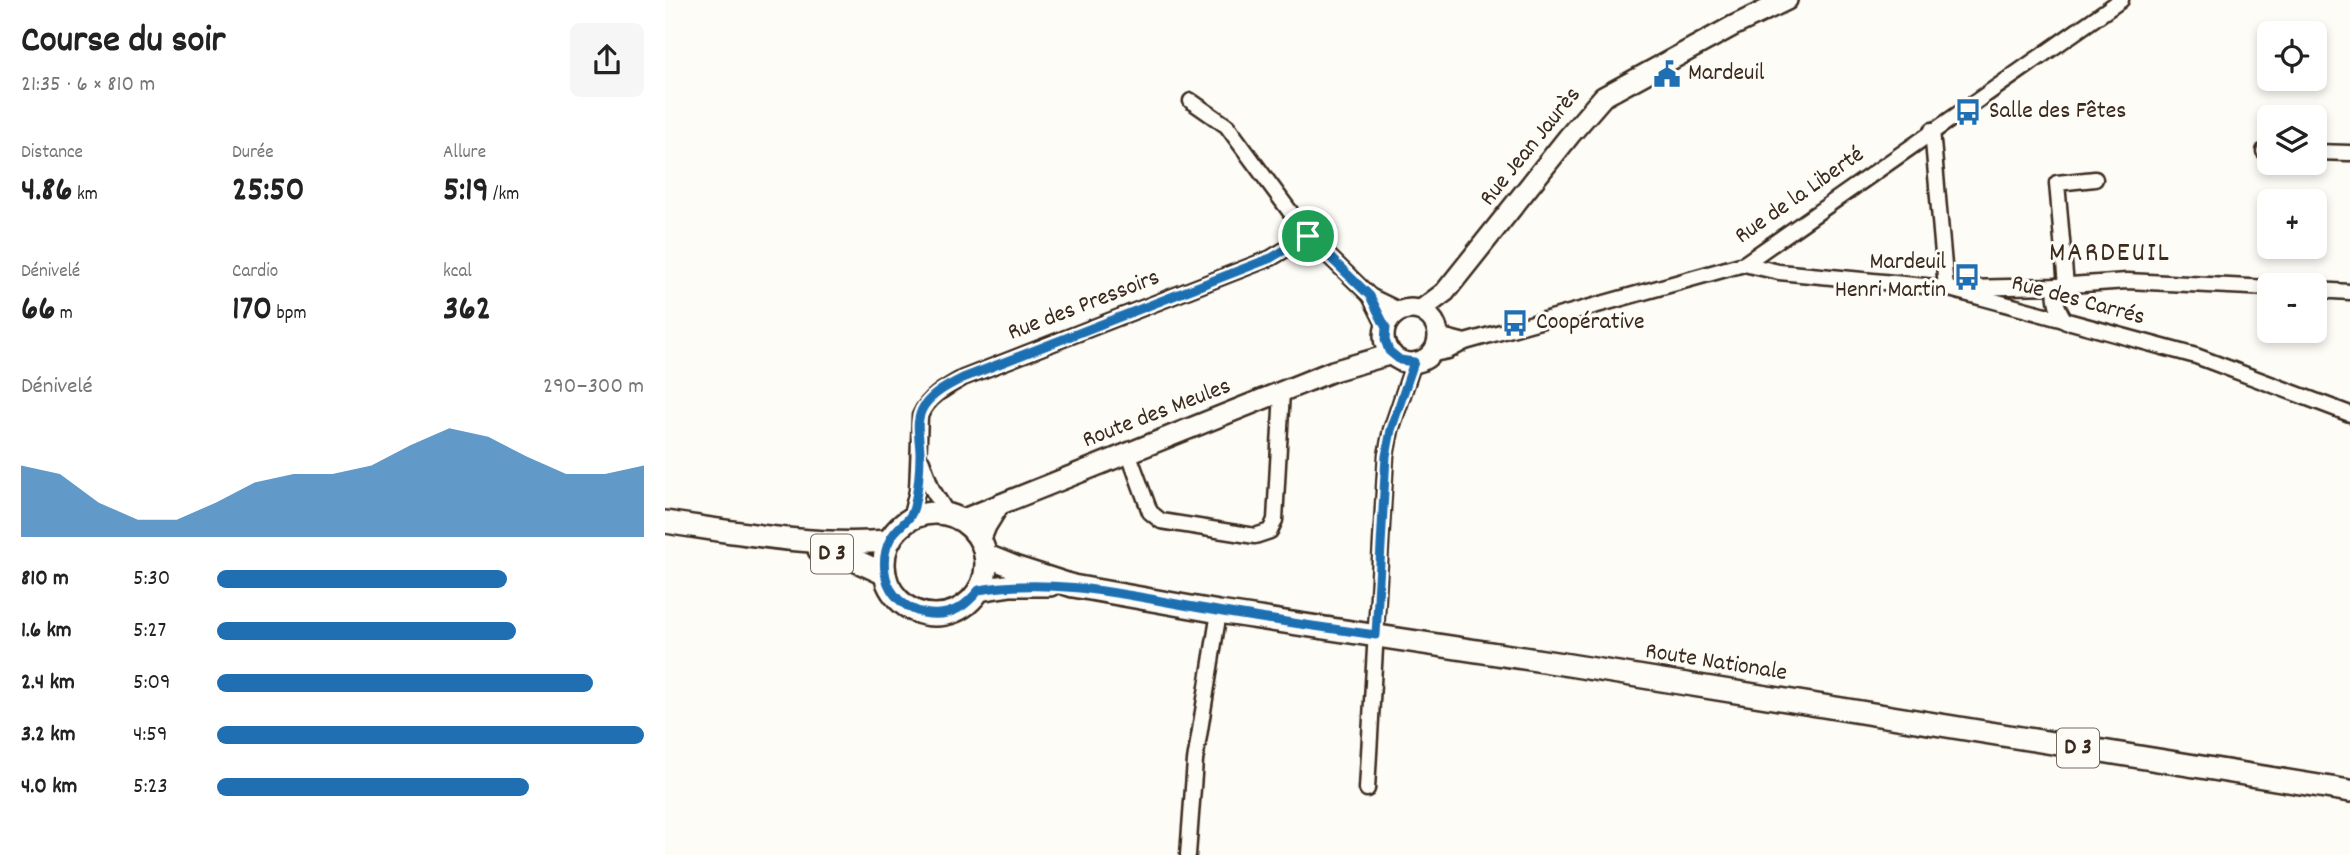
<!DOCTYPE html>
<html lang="fr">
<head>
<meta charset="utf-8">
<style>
	:root { --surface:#fff; --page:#f6f6f6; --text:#222; --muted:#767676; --accent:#1f6fb2 }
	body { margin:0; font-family:Dekko,sans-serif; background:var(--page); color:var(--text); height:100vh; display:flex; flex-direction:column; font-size:26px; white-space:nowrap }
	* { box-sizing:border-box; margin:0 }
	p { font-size:23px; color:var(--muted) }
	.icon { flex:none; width:38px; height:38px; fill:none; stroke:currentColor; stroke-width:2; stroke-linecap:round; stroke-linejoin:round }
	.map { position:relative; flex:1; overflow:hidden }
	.drawer { display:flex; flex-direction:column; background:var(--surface); width:665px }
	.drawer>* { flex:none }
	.fabs { position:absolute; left:1592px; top:21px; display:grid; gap:14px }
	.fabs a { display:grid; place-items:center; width:70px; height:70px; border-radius:10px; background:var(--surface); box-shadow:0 4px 10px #0003; font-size:35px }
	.pin { position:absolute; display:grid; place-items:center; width:60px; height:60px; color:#fff; margin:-30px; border:4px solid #fff; border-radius:50%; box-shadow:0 2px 7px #0007 }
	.round { display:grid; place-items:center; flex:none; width:74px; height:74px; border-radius:10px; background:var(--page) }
	.headline { display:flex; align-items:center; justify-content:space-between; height:119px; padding:0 21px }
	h1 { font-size:38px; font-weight:700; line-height:52px }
	.metrics { display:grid; grid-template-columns:repeat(3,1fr); gap:10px; height:119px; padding:7px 21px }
	.metrics div { display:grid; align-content:center }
	.metrics b { font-size:35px; font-weight:700 }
	.metrics small { font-size:19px; font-weight:400 }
	.metrics p { font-size:19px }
	.chart { height:196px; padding:14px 21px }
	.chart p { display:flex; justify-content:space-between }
	.chart svg { width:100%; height:126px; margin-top:7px; fill:var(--accent); opacity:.7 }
	ul { padding:0 21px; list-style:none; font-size:23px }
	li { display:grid; grid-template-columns:112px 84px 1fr; align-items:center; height:52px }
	li i { height:18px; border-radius:9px; background:var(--accent) }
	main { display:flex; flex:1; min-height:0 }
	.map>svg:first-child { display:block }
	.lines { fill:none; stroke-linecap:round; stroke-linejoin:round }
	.street-casing { stroke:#3b2a1e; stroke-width:19 }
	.secondary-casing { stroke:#3b2a1e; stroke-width:24 }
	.primary-casing { stroke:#3b2a1e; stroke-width:26 }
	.street { stroke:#fdfcf7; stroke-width:14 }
	.secondary { stroke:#fdfcf7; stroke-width:19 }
	.primary { stroke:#fdfcf7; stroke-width:21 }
	.route-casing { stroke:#fff; stroke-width:14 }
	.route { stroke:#1f6fb2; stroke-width:9 }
	.labels { text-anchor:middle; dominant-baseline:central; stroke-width:6; stroke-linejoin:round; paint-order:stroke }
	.shield { fill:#fdfcf7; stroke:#75695f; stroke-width:2 }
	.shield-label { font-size:23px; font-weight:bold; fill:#3b2a1e }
	.poi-label { font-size:24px; fill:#3b2a1e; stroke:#fdfcf7; text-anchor:start }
	.street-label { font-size:24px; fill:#3b2a1e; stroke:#fdfcf7 }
	.quarter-label { font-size:28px; letter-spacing:2px; fill:#3b2a1e; stroke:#fdfcf7 }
</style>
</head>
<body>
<main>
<section class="drawer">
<div class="headline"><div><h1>Course du soir</h1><p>21:35 · 6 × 810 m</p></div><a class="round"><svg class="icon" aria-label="share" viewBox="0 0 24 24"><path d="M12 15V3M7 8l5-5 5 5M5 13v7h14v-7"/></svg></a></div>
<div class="metrics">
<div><p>Distance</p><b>4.86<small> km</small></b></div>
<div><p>Durée</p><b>25:50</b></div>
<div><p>Allure</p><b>5:19<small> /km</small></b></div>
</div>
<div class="metrics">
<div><p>Dénivelé</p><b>66<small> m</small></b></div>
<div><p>Cardio</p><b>170<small> bpm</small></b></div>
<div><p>kcal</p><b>362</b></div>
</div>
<div class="chart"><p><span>Dénivelé</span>290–300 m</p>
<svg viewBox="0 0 160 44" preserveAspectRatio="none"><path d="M0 44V19L10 22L20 32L30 38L40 38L50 32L60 25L70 22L80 22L90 19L100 12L110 6L120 9L130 16L140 22L150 22L160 19V44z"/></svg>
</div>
<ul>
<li><b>810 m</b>5:30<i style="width:68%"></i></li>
<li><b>1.6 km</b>5:27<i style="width:70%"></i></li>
<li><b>2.4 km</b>5:09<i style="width:88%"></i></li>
<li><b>3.2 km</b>4:59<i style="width:100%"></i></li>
<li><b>4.0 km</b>5:23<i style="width:73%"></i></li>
</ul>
</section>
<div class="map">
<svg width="1685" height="855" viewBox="0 0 1685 855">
	<rect width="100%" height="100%" fill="#fdfcf7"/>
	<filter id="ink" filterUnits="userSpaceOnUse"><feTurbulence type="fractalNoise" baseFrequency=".0143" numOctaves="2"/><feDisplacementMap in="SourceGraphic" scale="14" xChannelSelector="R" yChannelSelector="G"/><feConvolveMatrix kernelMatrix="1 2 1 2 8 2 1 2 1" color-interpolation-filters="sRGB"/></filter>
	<g filter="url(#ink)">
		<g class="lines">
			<defs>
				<g id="street">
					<path d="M526 101 562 126 643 236 705 296 736 311"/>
					<path d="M1267 130 1281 288"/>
					<path d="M1599 151H1605"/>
					<path d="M1650 152 1685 153"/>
					<path d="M1079 264 1114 272 1281 288 1531 356 1685 414"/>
					<path d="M1391 286C1389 301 1393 310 1401 322"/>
					<path d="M1401 286 1392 183 1430 179"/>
					<path d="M1299 288 1391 286 1462 281 1605 288"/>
					<path d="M1650 290 1685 292"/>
					<path d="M705 296 721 328"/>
					<path d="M773 335 800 342"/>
					<path d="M764 355 783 351 800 342 1079 264 1456 0"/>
					<path d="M463 452 485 512 496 521 590 536 605 531 610 520 617 391"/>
					<path d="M257 461 267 489 283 515"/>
					<path d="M245 519 252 491 255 416C263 397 280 388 298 378L606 258 643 236"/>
					<path d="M702 789 721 455 726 430 749 362"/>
					<path d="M523 855 530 761 554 612"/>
				</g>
				<g id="secondary">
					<circle cx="746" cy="336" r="27"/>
					<path d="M756 310 780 292 905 135 938 97 1068 26 1122 0"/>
					<path d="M296 520 668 371 727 354"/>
					<path d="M315 541 321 526 334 505"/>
				</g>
				<g id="primary">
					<circle cx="270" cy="564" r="51"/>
					<path d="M0 522C75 533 148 547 224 541"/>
					<path d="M154 550 187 559 220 574"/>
					<path d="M320 555 352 568 408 586 554 612 904 665 1685 791"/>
					<path d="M314 590 346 585H385"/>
				</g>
			</defs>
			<use href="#street" class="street-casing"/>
			<use href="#secondary" class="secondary-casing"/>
			<use href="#primary" class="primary-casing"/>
			<use href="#street" class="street"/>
			<use href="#secondary" class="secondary"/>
			<use href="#primary" class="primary"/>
		</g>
	</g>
	<g class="lines" filter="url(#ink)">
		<defs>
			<path id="route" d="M643 236 705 296 721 328 720 340 724 351 735 360 749 362 726 430 721 456 711 635C654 627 597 619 541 609 464 596 393 577 314 590 308 597 302 604 294 608 265 625 224 606 220 572 218 558 221 543 230 532 238 522 246 520 249 507 253 490 255 471 255 454 255 438 249 421 259 406 268 393 284 385 298 378L606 258Z"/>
		</defs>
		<use href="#route" class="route-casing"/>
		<use href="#route" class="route"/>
	</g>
	<defs>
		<symbol id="civic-bare" viewBox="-9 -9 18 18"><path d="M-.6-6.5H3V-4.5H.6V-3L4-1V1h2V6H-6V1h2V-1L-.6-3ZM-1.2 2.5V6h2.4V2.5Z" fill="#1f6fb2" stroke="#fdfcf7" stroke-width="2.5" paint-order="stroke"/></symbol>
		<symbol id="bus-bare" viewBox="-9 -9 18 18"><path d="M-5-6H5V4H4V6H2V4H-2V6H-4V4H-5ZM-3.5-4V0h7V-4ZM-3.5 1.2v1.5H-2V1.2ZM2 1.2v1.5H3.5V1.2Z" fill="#1f6fb2" stroke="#fdfcf7" stroke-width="2.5" paint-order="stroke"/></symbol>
	</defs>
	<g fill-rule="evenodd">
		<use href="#civic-bare" x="983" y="55" width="38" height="38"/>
		<use href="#bus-bare" x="1284" y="93" width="38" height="38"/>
		<use href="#bus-bare" x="1283" y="258" width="38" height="38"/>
		<use href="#bus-bare" x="831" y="304" width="38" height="38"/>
	</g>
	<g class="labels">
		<g class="shield">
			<rect x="146" y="534.5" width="42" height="39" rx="5"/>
			<rect x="1392" y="728.5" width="42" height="39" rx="5"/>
		</g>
		<g class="shield-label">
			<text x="167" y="554">D 3</text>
			<text x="1413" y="748">D 3</text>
		</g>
		<g class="poi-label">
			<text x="1023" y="74">Mardeuil</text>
			<text x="1324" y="112">Salle des Fêtes</text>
			<text x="1281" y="263" text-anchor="end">Mardeuil<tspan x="1281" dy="28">Henri Martin</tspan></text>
			<text x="871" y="323">Coopérative</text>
		</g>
		<g class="street-label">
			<text transform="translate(866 147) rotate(-51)">Rue Jean Jaurès</text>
			<text transform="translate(1135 196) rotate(-35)">Rue de la Liberté</text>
			<text transform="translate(1413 301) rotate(15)">Rue des Carrés</text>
			<text transform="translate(419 306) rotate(-21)">Rue des Pressoirs</text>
			<text transform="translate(492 414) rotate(-21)">Route des Meules</text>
			<text transform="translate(1051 663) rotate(9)">Route Nationale</text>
		</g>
		<g class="quarter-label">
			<text x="1445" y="255">MARDEUIL</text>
		</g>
	</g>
</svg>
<div class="fabs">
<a><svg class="icon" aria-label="locate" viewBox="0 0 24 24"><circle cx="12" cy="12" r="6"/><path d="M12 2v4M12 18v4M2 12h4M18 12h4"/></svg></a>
<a><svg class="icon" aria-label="layers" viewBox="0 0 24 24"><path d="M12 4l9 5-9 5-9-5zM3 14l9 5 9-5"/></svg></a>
<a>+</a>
<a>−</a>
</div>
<div class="pin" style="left:643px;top:236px;background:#1e9e55"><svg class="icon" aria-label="arrive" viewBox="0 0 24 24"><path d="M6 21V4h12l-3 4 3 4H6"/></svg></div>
</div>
</main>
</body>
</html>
